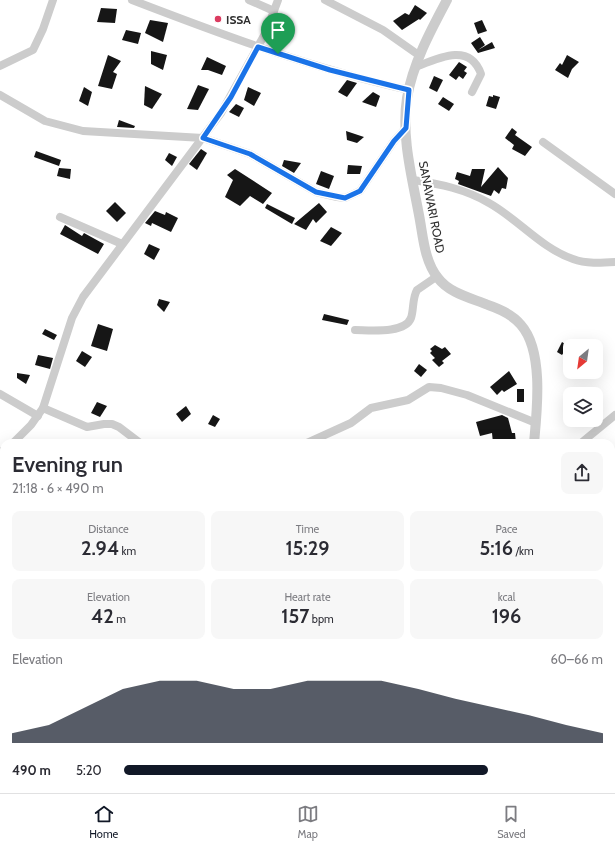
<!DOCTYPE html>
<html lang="en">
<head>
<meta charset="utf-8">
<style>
	:root { --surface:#fff; --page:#f7f7f7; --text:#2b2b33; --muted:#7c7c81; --line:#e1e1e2; --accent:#111827 }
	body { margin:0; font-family:Cabin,sans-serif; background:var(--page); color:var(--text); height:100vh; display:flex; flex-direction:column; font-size:15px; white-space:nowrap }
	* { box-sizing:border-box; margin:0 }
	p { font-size:13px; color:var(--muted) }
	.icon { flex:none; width:22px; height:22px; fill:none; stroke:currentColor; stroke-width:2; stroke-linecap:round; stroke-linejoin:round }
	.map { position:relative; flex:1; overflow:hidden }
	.panel { position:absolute; left:0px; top:439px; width:615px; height:354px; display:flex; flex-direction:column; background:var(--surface); border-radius:12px 12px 0 0; box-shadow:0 4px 16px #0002 }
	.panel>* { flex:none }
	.needle { width:26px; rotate:209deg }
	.buttons { position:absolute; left:563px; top:339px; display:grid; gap:8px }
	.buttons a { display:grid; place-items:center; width:40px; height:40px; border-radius:8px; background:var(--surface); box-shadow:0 4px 16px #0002; font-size:20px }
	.pin { position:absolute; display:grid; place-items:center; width:34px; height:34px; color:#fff; margin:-41px -17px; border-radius:50% 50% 50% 0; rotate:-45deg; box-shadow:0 0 4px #0007 }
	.pin .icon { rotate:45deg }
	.round { display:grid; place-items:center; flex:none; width:42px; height:42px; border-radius:8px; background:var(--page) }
	.overview { display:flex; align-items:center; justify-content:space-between; height:68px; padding:0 12px }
	h1 { font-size:22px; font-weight:600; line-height:30px }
	.stats { display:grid; grid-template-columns:repeat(3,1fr); gap:6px; height:68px; padding:4px 12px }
	.stats div { display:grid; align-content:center; border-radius:8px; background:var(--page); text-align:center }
	.stats b { font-size:20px; font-weight:600 }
	.stats small { font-size:11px; font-weight:400 }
	.stats p { font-size:11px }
	.chart { height:112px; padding:8px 12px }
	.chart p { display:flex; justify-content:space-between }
	.chart svg { width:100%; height:72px; margin-top:4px; fill:var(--accent); opacity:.7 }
	ul { padding:0 12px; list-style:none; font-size:13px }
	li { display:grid; grid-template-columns:64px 48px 1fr; align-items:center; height:30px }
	li i { height:10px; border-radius:5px; background:var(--accent) }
	.menu { display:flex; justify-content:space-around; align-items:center; height:56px; border-top:1px solid var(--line); background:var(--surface); font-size:11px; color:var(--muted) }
	.menu a { display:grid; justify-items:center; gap:2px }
	.menu .current { color:var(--accent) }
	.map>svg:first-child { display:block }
	.building { fill:#161616 }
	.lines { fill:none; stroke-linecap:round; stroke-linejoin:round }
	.minor { stroke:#ccc; stroke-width:8 }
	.tertiary { stroke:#ccc; stroke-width:10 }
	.route-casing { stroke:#fff; stroke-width:8 }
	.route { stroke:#1a73e8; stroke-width:5 }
	.poi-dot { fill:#db3b60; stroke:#fff; stroke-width:1.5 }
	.labels { text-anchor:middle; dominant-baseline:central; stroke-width:4; stroke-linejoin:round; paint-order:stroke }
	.poi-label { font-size:12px; font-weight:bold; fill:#2f2f2f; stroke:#fff; text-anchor:start }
	.street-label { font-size:12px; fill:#2f2f2f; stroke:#fff }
</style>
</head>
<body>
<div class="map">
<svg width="615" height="793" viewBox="0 0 615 793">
	<rect width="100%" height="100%" fill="#fff"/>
	<g class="building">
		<path d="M415 5 427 13 420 20 419 19 402 30 393 21 405 13 409 15Z"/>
		<path d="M101 8 117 9 115 23 97 22Z"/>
		<path d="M150 20 168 23 163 42 145 33Z"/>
		<path d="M482 20 487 31 478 34 474 23Z"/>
		<path d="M126 30 141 33 138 44 122 40Z"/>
		<path d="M480 37 485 45 478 50 492 42 495 48 478 53 471 43Z"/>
		<path d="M151 51 167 55 163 70 151 64Z"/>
		<path d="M108 55 121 61 113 72 117 74 112 89 98 86Z"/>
		<path d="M567 55 579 62 572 69 568 78 555 70 560 63 562 65Z"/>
		<path d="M207 57 226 66 222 75 208 70H201Z"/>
		<path d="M459 62 467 67 464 71 467 73 463 79 459 76 456 80 449 75Z"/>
		<path d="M434 76 443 80 437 92 429 88Z"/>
		<path d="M347 80 357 83 347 97 338 92Z"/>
		<path d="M198 85 209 89 198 110 187 109Z"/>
		<path d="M145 86 162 94 152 109 144 105Z"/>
		<path d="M84 87 92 92 88 106 79 101Z"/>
		<path d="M248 87 261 93 254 106 244 100Z"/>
		<path d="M373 92 380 96 376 107 362 102Z"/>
		<path d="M493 95 500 97 496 109 486 106 489 96 493 97Z"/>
		<path d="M443 97 454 104 449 111 438 104Z"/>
		<path d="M236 104 244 108 239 117 229 112Z"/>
		<path d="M119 120 135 126 134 128 117 127Z"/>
		<path d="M512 128 517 132 515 135 532 147 525 156 512 149 514 145 505 138Z"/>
		<path d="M346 131 364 137 357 143 347 140Z"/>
		<path d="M201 149 207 153 197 170 189 164Z"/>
		<path d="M36 151 61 160 59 166 34 157Z"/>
		<path d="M169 153 177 157 172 166 165 160Z"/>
		<path d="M284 160 301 163 294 173 282 166Z"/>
		<path d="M348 165 362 166 360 174H347Z"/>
		<path d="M498 167 508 178 506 189 502 188 499 194 494 190 491 196 458 184 459 181 455 179 457 172 470 176 472 169H485L481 187Z"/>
		<path d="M59 168 71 169 70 179 57 176Z"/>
		<path d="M235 169 272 193 263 204 250 196 240 206 225 197 233 180 227 175Z"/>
		<path d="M321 171 334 176 329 189 316 184Z"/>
		<path d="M115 202 126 213 117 222 106 211Z"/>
		<path d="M319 203 327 212 316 223 313 219 306 230 294 224Z"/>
		<path d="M267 204 295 218 292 224 265 208Z"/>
		<path d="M155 211 165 215 166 212 178 218 171 232 152 223 151 226 145 223Z"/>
		<path d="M65 225 82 236 84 233 104 244 98 254 60 234Z"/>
		<path d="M331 227 342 233 331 246 320 241Z"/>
		<path d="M149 244 160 249 154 260 144 254Z"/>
		<path d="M159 299 170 302 164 312 157 305Z"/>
		<path d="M324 314 349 320 347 325 322 320Z"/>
		<path d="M98 324 113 329 107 351 91 346Z"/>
		<path d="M45 329 57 335 54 340 42 334Z"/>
		<path d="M562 342 568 346 562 355 557 352Z"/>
		<path d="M435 345 442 349 445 347 451 354 442 361 444 363 439 367 432 360 435 358 430 353 432 351 430 349Z"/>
		<path d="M82 351 92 357 85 367 76 361Z"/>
		<path d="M38 355 53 358 50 369 35 365Z"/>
		<path d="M419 364 427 370 421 377 414 371Z"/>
		<path d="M509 371 517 384 504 392 502 390 497 395 490 387Z"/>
		<path d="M17 373 30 375 26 384 17 378Z"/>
		<rect x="517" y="389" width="7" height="13"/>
		<path d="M97 402 107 406 100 417 91 413Z"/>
		<path d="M186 406 191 414 182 422 176 414Z"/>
		<path d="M213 415 220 419 215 427 208 424Z"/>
		<path d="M502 415 508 418 512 433H515L516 443H493L492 433 480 436 476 422Z"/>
	</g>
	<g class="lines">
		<g class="minor">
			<path d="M132 0C223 35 314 69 409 90"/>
			<path d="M249 0 274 11"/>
			<path d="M325 0 383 30 420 56"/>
			<path d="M0 66 33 50 43 29 53 0"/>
			<path d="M416 67C438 58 470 42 481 74L472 92"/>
			<path d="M0 95 45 121 83 131 203 138 250 154 316 192 337 197 345 198 360 191 394 141 406 128"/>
			<path d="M543 142 615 194"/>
			<path d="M413 180C440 184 465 189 489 203 518 219 541 248 573 259 586 264 601 263 615 262"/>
			<path d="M60 217 122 244"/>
			<path d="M355 330C369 330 405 334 411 318 414 309 412 299 417 290L436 277"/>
			<path d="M0 394 38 416"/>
			<path d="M43 408 87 427 104 424H112L119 427 140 443"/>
			<path d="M13 443 31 425 43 408 72 318 83 297 221 113 266 32 278 0"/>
			<path d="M307 443 351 423 371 408 408 400 429 387 441 388 467 395 536 423"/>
			<path d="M581 443 615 415"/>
			<path d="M0 452 4 450"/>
			<path d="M0 478 4 480"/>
			<path d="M0 661 4 658"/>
			<path d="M611 668 615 667"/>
			<path d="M0 778 4 781"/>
			<path d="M12 789 17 793"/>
		</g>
		<g class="tertiary">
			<path d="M447 0C431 30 413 63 407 98 401 136 412 177 419 215 423 235 424 261 438 278 449 293 471 298 488 305 500 309 513 315 521 325 544 351 537 411 534 443"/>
			<path d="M486 793 489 789"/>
		</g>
	</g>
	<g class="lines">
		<defs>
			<path id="route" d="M258 47 330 70 409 90 406 128 394 141 360 191 345 198 316 192 250 154 203 138 231 97Z"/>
		</defs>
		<use href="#route" class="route-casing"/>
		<use href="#route" class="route"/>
	</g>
	<circle class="poi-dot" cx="218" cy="19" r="4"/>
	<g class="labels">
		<g class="poi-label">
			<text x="226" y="19">ISSA</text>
		</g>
		<g class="street-label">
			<text transform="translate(432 207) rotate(79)">SANAWARI ROAD</text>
		</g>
	</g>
</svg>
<div class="buttons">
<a><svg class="needle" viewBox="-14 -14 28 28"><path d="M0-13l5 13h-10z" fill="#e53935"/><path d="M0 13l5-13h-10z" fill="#7c7c81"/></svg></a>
<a><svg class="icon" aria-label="layers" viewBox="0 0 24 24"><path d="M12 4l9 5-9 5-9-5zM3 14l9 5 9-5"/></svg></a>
</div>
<div class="pin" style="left:278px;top:54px;background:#1e9e55"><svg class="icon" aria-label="arrive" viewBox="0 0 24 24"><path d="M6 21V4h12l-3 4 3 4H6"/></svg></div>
<section class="panel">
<div class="overview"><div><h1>Evening run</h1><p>21:18 · 6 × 490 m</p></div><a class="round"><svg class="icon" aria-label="share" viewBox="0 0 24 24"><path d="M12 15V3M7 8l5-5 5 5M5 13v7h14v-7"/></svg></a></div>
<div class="stats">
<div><p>Distance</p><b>2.94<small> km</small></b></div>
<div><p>Time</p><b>15:29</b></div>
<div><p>Pace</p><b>5:16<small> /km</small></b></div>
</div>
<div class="stats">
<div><p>Elevation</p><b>42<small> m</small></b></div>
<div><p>Heart rate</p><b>157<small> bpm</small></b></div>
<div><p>kcal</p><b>196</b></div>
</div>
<div class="chart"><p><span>Elevation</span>60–66 m</p>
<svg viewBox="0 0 160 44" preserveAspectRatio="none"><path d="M0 44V38L10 33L20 22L30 11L40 6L50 6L60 11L70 11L80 6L90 6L100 6L110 11L120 17L130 22L140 27L150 33L160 38V44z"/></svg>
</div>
<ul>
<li><b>490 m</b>5:20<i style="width:76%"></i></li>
</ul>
</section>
</div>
<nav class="menu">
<a class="current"><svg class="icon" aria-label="home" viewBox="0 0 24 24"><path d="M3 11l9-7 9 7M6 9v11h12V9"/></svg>Home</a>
<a><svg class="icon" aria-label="map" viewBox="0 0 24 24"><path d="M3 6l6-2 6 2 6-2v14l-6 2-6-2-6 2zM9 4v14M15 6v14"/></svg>Map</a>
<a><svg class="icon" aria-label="saved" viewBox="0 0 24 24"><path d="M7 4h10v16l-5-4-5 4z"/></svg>Saved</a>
</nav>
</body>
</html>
